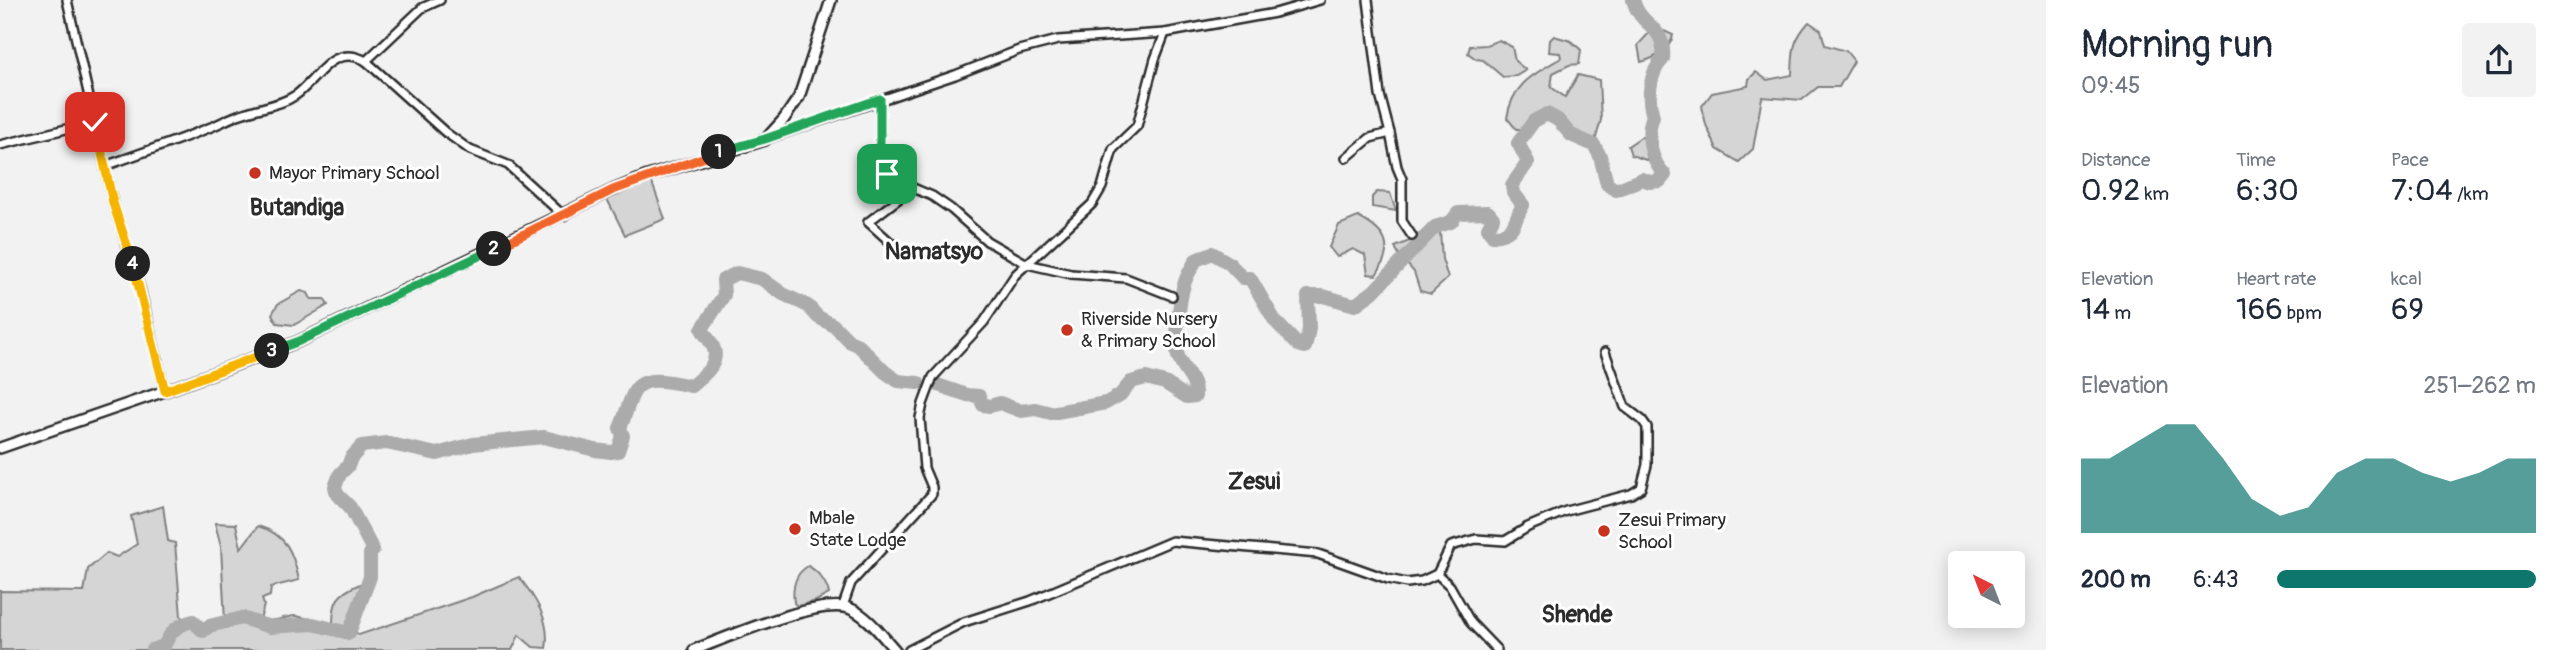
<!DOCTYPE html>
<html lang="en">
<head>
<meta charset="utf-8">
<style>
	:root { --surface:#fff; --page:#f2f2f3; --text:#1f2937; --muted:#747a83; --accent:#0f766e }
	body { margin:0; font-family:Pangolin,sans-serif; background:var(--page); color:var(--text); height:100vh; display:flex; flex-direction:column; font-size:26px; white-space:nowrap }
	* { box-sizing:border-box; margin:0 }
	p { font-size:23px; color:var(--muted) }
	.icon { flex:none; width:38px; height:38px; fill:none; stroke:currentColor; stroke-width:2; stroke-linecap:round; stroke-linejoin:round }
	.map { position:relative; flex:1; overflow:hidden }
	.drawer { display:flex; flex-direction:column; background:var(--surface); width:525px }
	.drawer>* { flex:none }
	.needle { width:46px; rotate:318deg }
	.tools { position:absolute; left:1948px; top:551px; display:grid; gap:14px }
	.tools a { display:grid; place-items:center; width:77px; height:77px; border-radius:7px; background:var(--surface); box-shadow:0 4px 18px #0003; font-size:35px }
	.pin { position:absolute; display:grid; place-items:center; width:60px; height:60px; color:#fff; margin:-30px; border-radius:14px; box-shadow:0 4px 10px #0006 }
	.km { position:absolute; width:35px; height:35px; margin:-18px; border-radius:50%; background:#222; color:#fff; font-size:19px; line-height:35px; text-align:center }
	.round { display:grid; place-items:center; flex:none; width:74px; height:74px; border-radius:7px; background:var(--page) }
	.head { display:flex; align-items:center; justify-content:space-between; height:119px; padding:0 35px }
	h1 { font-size:38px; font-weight:600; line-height:52px }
	.stats { display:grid; grid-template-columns:repeat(3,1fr); gap:10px; height:119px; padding:7px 35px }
	.stats div { display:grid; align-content:center }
	.stats b { font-size:30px; font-weight:600 }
	.stats small { font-size:19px; font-weight:400 }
	.stats p { font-size:19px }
	.chart { height:196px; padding:14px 35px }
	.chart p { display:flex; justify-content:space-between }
	.chart svg { width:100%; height:126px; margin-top:7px; fill:var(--accent); opacity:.7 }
	ul { padding:0 35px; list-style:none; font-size:23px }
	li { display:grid; grid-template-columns:112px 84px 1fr; align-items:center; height:52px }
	li i { height:18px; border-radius:9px; background:var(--accent) }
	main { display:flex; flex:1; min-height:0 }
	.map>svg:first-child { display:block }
	.green { fill:#d5d5d5; stroke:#808080; stroke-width:2 }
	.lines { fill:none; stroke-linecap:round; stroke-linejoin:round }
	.river { stroke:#ababab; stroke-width:14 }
	.minor-casing { stroke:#2b2b2b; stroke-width:12 }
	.tertiary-casing { stroke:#2b2b2b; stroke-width:14 }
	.minor { stroke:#fff; stroke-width:7 }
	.tertiary { stroke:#fff; stroke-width:9 }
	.split-1-casing { stroke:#fff; stroke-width:14 }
	.split-2-casing { stroke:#fff; stroke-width:14 }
	.split-3-casing { stroke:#fff; stroke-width:14 }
	.split-4-casing { stroke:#fff; stroke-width:14 }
	.split-5-casing { stroke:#fff; stroke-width:14 }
	.split-1 { stroke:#22a559; stroke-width:9 }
	.split-2 { stroke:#f0652b; stroke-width:9 }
	.split-3 { stroke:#22a559; stroke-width:9 }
	.split-4 { stroke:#f5b400; stroke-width:9 }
	.split-5 { stroke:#f5b400; stroke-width:9 }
	.poi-dot { fill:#c8321e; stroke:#fff; stroke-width:2.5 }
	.labels { text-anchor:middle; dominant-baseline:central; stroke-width:6; stroke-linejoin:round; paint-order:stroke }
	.poi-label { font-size:19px; fill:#2b2b2b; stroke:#fff; text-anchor:start }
	.quarter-label { font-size:23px; font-weight:bold; fill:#2b2b2b; stroke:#fff }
</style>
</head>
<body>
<main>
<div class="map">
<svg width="2046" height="650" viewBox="0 0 2046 650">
	<rect width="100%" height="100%" fill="#f2f2f2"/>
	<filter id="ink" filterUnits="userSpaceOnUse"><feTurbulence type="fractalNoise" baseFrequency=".0143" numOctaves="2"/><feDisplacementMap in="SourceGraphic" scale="14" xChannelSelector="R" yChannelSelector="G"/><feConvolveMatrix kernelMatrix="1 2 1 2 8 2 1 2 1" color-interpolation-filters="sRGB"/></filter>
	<g filter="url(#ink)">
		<g class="green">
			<path d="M1809 22 1821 30 1825 45 1846 51 1854 61 1839 87H1818L1802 100 1762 97 1753 149 1739 162 1717 149 1706 125 1702 106 1712 93 1748 86 1749 79 1756 72 1767 80 1792 75C1793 50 1792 41 1809 22Z"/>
			<path d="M1664 31 1673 35C1671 49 1654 59 1641 62L1638 45 1649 33Z"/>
			<path d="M1554 36 1571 41 1581 50 1579 64 1569 65 1553 73 1551 87 1565 97 1578 75 1599 80 1601 120 1594 145 1571 135 1558 120 1547 114 1534 121 1525 129H1516L1507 118C1512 84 1534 74 1561 58L1560 53 1549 52 1550 40Z"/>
			<path d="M1499 40 1512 47 1515 61 1526 70 1516 76 1503 77 1483 60 1476 59 1468 53 1470 46 1486 45Z"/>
			<path d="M1641 137 1647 138 1653 152 1646 160 1631 155 1628 146Z"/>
			<path d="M651 180 665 219 625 235 606 197Z"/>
			<path d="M1377 192 1390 193 1396 211 1372 207V197Z"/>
			<path d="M1358 217C1387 232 1395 247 1376 275L1368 274 1365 255 1353 249 1337 257 1329 247 1339 225Z"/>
			<path d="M1427 228 1440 231 1442 259 1448 278 1431 294 1420 291 1414 272 1399 255 1395 247 1412 240Z"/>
			<path d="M301 291 308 293 311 299H324L328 305 294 325 277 323 272 314 278 304Z"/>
			<path d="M163 506 168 541 175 543 181 616 185 623 193 621 203 626 225 622 221 547 215 523 236 524 241 548 258 526C287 535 293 552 299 580L271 587 270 596 262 599 264 605 260 620C278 622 279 618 294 616 299 615 324 624 333 625 333 600 337 594 360 584L365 605 354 631 359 635 472 597 519 577C535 597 551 621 546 648L533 647 519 635 512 650H0V591L84 592 88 569 107 553 117 557 137 544 131 516Z"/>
			<path d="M808 566C818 571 827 583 829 594L816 601 797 606 794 603C792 588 794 574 808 566Z"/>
		</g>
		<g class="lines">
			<g class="river">
				<path d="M935 384 967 395 979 396 983 405 990 406 1000 403 1021 411 1035 409 1051 413 1106 403 1120 395 1131 382 1146 378 1165 383 1187 397 1195 396C1197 379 1182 371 1178 356 1174 345 1180 297 1184 285 1186 276 1192 268 1196 260L1212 253 1229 263 1243 278H1250L1275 321 1298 345 1305 347 1309 329 1308 296H1323L1355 305 1373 292 1435 227 1451 222 1458 213 1488 212 1493 218 1488 228 1493 236C1517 233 1512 223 1523 205L1513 192 1512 185 1528 162 1518 143 1534 121 1547 114 1558 120 1571 135 1594 145 1600 156 1607 184 1616 190 1642 179 1650 182 1660 181 1665 175C1651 161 1645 135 1653 116 1647 98 1649 73 1663 59 1666 24 1641 29 1633 0"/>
				<path d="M152 650 164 646C171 631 177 625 193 621L203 631 209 626 242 618 270 627 313 624 349 633 370 577V554L373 550 350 507 337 494 335 487 340 474 348 466 351 458 362 446 386 443 437 454 473 444 544 437 595 450 611 452 618 451 623 436 620 428C625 417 628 403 634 392 644 373 675 383 691 386 702 377 719 365 714 349 712 343 705 335 702 329L724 295 723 280 737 273 762 279 783 294 808 306 818 317 833 325 849 341 858 345 885 372 898 381 918 383"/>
			</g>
			<defs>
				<g id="minor">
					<path d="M67 0 113 203 140 288 165 391"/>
					<path d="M366 61 422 8 440 0"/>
					<path d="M880 99V151L883 167 892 179 932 196 951 209 987 241 1027 264 1071 274 1126 278 1172 296"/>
					<path d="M1390 133 1397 167 1402 179V221L1412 236"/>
					<path d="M766 139 955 75 1019 50 1058 40 1165 33 1275 13 1320 0"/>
					<path d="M0 145 95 122"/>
					<path d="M1346 158 1370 138 1390 133 1380 95 1368 0"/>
					<path d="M105 166C141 153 177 141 211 127 221 123 231 117 241 114 259 107 280 106 296 95 319 78 332 43 366 61L445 132 470 150 508 165 564 216"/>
					<path d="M898 249 868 222 913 188"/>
					<path d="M1437 574 1450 586 1471 623 1497 650"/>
					<path d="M843 606 851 583 932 494V487L924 468 920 418 923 404 933 377 984 322 1015 275 1092 204 1102 187 1113 149 1137 126 1155 59 1165 33"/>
					<path d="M909 650 964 622 1030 601 1172 541 1318 554 1388 579 1407 583 1422 581 1437 574 1451 546 1476 539 1505 541 1528 527 1566 511 1631 494 1641 488 1647 465V427L1642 420 1625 407 1605 352"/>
				</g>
				<g id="tertiary">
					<path d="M0 448 165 391 297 342 613 190 645 177 765 140 784 119 799 97 831 0"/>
					<path d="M694 650C726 638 822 596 851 609 868 616 883 637 895 650"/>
				</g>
			</defs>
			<use href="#minor" class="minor-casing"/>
			<use href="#tertiary" class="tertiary-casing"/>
			<use href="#minor" class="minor"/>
			<use href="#tertiary" class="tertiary"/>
		</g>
	</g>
	<g class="lines" filter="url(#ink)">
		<defs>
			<path id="split-1" d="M719 152 765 139 880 99V151L887 174"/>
			<path id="split-2" d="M494 249 613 190 719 152"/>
			<path id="split-3" d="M272 351 297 342 494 249"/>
			<path id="split-4" d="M133 264 165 391 272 351"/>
			<path id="split-5" d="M95 122 113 203 133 264"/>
		</defs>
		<use href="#split-1" class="split-1-casing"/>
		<use href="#split-2" class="split-2-casing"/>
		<use href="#split-3" class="split-3-casing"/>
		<use href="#split-4" class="split-4-casing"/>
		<use href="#split-5" class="split-5-casing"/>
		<use href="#split-1" class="split-1"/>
		<use href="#split-2" class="split-2"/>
		<use href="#split-3" class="split-3"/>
		<use href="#split-4" class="split-4"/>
		<use href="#split-5" class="split-5"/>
	</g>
	<g class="poi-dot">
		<circle cx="255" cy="173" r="7"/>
		<circle cx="1067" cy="330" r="7"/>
		<circle cx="795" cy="529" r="7"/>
		<circle cx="1604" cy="531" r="7"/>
	</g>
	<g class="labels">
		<g class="poi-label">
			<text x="269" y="173">Mayor Primary School</text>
			<text x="1081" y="319">Riverside Nursery<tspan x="1081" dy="22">&amp; Primary School</tspan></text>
			<text x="809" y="518">Mbale<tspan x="809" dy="22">State Lodge</tspan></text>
			<text x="1618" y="520">Zesui Primary<tspan x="1618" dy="22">School</tspan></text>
		</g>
		<g class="quarter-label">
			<text x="297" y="207">Butandiga</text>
			<text x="934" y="251">Namatsyo</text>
			<text x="1254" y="481">Zesui</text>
			<text x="1577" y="614">Shende</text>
		</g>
	</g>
</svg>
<div class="tools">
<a><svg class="needle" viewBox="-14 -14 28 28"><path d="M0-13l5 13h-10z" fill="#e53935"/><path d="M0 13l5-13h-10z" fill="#747a83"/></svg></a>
</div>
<div class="pin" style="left:887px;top:174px;background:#1e9e55"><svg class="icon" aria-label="arrive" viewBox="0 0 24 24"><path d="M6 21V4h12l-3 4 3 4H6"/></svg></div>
<div class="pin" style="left:95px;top:122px;background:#d93025"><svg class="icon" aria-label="check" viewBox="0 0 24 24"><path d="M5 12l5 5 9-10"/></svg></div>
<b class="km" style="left:719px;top:152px">1</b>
<b class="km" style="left:494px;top:249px">2</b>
<b class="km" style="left:272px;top:351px">3</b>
<b class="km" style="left:133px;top:264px">4</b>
</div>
<section class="drawer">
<div class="head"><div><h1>Morning run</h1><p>09:45</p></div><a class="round"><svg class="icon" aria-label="share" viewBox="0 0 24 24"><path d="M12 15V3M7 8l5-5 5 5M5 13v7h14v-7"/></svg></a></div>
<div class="stats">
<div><p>Distance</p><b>0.92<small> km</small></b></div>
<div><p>Time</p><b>6:30</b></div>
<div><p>Pace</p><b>7:04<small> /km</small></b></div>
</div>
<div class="stats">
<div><p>Elevation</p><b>14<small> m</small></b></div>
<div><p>Heart rate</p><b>166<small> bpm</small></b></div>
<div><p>kcal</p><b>69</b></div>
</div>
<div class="chart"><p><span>Elevation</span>251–262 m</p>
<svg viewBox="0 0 160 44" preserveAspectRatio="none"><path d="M0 44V18L10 18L20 12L30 6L40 6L50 18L60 32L70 38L80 35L90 23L100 18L110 18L120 23L130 26L140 23L150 18L160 18V44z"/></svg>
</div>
<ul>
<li><b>200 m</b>6:43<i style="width:100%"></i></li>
</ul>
</section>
</main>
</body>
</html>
